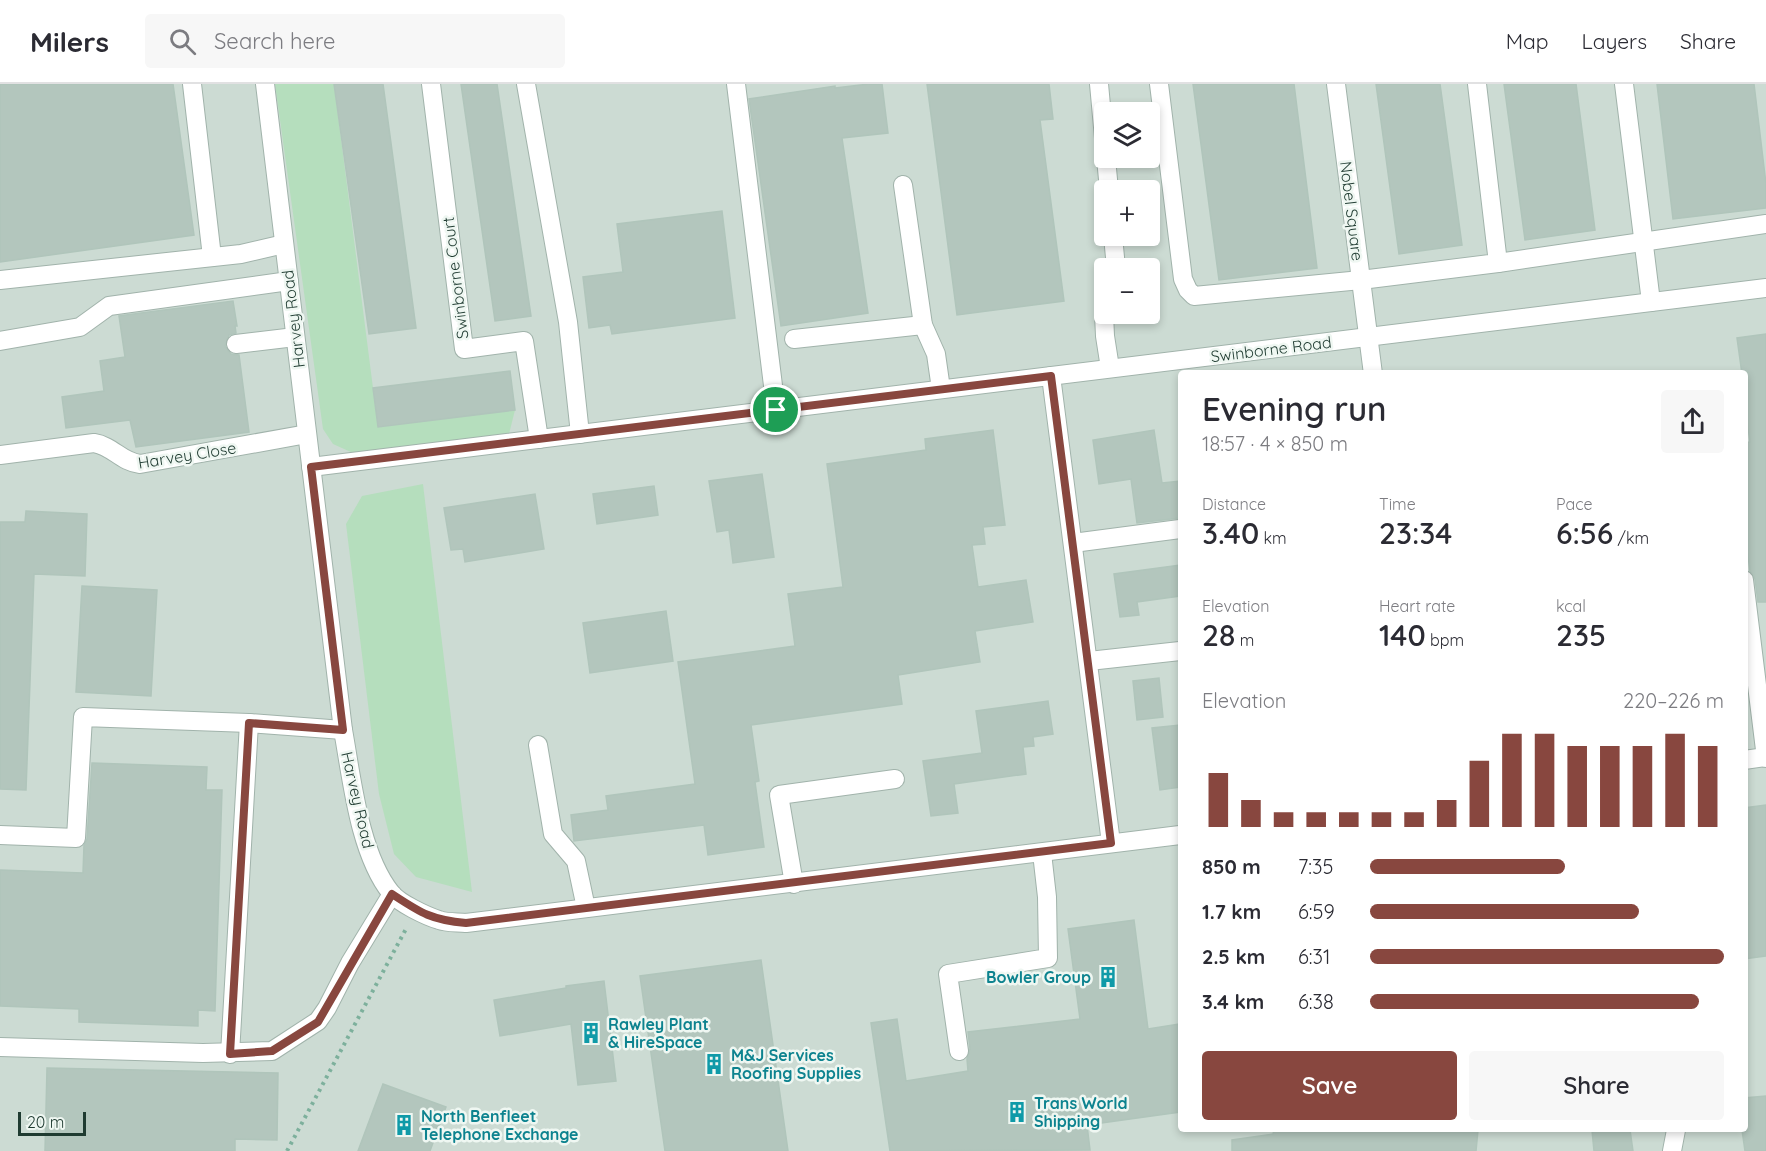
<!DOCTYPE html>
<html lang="en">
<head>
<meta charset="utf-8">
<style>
	:root { --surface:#fff; --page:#f7f7f7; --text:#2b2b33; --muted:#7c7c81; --line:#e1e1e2; --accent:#88473f }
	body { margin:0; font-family:Quicksand,sans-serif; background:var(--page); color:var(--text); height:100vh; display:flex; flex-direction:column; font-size:22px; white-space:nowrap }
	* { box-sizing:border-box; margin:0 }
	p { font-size:20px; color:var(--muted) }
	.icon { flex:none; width:33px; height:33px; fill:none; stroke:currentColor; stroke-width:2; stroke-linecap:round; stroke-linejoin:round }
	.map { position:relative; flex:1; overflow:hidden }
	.details { position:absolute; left:1178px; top:286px; width:570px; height:762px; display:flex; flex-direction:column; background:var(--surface); border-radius:6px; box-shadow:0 3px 9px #0003 }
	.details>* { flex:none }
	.controls { position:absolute; left:1094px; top:18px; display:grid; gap:12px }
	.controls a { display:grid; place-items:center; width:66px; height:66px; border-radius:6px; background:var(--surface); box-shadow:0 3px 9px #0003; font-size:30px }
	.scale { position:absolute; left:18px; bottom:15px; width:68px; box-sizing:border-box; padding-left:6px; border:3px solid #1f3b31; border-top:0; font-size:16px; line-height:21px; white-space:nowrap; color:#1f3b31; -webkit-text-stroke:4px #eff7f2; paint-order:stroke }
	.pin { position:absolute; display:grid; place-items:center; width:51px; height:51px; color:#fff; margin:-26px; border:3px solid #fff; border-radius:50%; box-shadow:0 2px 6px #0007 }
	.round { display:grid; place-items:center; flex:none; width:63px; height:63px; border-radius:6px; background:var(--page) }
	.overview { display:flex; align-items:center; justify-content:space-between; height:102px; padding:0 24px }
	h1 { font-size:33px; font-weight:600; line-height:45px }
	.figures { display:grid; grid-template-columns:repeat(3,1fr); gap:9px; height:102px; padding:6px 24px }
	.figures div { display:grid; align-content:center }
	.figures b { font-size:30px; font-weight:600 }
	.figures small { font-size:16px; font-weight:400 }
	.figures p { font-size:16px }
	.chart { height:168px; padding:12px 24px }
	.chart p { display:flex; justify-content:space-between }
	.chart svg { width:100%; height:108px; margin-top:6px; stroke:var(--accent); stroke-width:6 }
	.primary-button { display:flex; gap:12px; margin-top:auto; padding:12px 24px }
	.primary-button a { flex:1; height:69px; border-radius:6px; background:var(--accent); color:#fff; font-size:24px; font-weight:600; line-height:69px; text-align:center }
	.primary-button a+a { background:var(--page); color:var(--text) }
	ul { padding:0 24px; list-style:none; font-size:20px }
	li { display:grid; grid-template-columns:96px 72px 1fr; align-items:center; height:45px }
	li i { height:15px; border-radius:8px; background:var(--accent) }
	header { display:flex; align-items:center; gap:36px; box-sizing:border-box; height:84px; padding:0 30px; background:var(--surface); border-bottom:2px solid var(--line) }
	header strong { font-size:28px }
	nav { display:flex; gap:33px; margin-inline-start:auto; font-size:21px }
	.search { width:420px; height:54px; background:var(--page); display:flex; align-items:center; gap:15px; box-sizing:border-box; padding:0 21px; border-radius:6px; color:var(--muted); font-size:22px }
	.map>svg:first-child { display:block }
	.built { fill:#ccdbd3; fill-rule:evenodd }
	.green { fill:#b5debd }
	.building { fill:#b3c6bd; stroke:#b0c5bb; stroke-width:1.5 }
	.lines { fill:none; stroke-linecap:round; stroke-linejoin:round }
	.minor-casing { stroke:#a1b3ab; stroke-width:20 }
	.path { stroke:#7db09c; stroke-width:4; stroke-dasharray:3 4.5; stroke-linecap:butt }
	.minor { stroke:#fff; stroke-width:18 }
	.route-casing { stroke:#fff; stroke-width:12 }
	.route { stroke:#88473f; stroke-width:8 }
	.labels { text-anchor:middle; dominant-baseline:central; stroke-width:5; stroke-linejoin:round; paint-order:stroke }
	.street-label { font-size:16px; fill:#1f3b31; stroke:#eff7f2 }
	.culture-label { font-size:16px; font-weight:bold; fill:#0d838f; stroke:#eff7f2; text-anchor:start }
</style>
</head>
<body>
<header>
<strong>Milers</strong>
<div class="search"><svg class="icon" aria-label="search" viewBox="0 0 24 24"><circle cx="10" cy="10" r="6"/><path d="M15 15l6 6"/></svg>Search here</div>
<nav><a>Map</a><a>Layers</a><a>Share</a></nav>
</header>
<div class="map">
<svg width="1766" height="1067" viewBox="0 0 1766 1067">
	<rect width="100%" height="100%" fill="#deebe4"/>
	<path class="built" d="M0 0H1766V1067H0ZM1104 28H1149V74H1104ZM1104 106H1149V152H1104ZM1104 184H1149V230H1104ZM1180 290H1744V1046H1180Z"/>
	<g class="green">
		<path d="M275 0H334L378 343 515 326 509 350 353 369 333 360 323 345Z"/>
		<path d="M423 400 472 808 416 793 394 770 379 710 346 440 362 412Z"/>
	</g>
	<g class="building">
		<path d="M0 0H173L194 151 0 178Z"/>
		<path d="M334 0H383L416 244 369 250Z"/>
		<path d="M461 0H497L531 232 495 237Z"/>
		<path d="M869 0H882L888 49 842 54 868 229 781 242 749 15 835 2V4Z"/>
		<path d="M927 0H1049L1053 35 1040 36 1064 217 957 231Z"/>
		<path d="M1193 0H1294L1317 184 1219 196Z"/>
		<path d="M1376 0H1440L1462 161 1399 170Z"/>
		<path d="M1504 0H1576L1595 146 1525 156Z"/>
		<path d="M1657 0H1754L1766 100V124L1673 135Z"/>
		<path d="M722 127 735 234 612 250 610 241 589 244 583 193 623 188 617 140Z"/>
		<path d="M233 217 237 242H235L236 249 229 251 225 262 231 270 239 271 249 348 136 363 130 336 66 344 62 313 104 307 100 277 125 273 119 232Z"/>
		<path d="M1766 250V518H1758L1755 495 1750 487 1744 441V359L1750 358 1744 314V290H1742L1737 254Z"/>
		<path d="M510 287 515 326 378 343 373 304Z"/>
		<path d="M993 346 1005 441 983 443 985 460 972 461 978 503 1026 496 1033 538 975 547 980 578 898 591 902 620 751 641 759 697 755 698 764 763 708 771 704 741 574 757 571 731 608 726 606 712 695 700 678 578 795 562 788 510 843 503 827 380 926 366 925 355Z"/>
		<path d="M1154 346 1162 399 1180 397V434L1137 439 1131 395 1099 400 1093 356Z"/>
		<path d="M762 390 774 473 733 479 729 446 717 448 709 397Z"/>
		<path d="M654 402 658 431 597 440 593 410Z"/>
		<path d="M535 410 544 465 465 478 463 465 451 466 444 424Z"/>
		<path d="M26 427 87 430 85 492 34 490 26 706 0 705V438H25Z"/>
		<path d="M1180 481V512L1137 518 1139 531 1120 533 1114 490Z"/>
		<path d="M82 502 157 506 151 612 76 608Z"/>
		<path d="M666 527 673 577 590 589 583 539Z"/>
		<path d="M1159 594 1163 633 1137 636 1133 597Z"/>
		<path d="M1048 617 1053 650 1033 653 1034 662 1023 663 1026 690 954 700 958 729 931 732 923 677 982 669 976 627Z"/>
		<path d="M1180 641V703L1160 706 1152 644Z"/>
		<path d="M92 679 207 683 206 706H222L215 927 198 926V942L79 938V925L0 922V786L83 789 84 761 87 755Z"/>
		<path d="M1766 721V872L1744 875V821L1748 820 1744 795V724Z"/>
		<path d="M1134 836 1148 945 1180 940V1028L1087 1041 1090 1066 890 1067 871 939 897 935 906 997 968 987 967 975 970 965 968 948 1080 935 1068 845Z"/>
		<path d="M761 876 788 1067H665L640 892Z"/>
		<path d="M604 897 616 997 578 1001 571 940 500 952 494 916 566 904V902Z"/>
		<path d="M47 984 278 989 277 1056 235 1055V1067H45Z"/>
		<path d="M383 1000 446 1023 430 1067H358Z"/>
		<path d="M1766 1012V1067H1745L1742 1046H1744V1014Z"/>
		<path d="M1274 1046H1478L1476 1067H1232V1056L1273 1050Z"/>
		<path d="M1592 1046H1630L1633 1067H1594Z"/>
	</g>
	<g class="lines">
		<defs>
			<g id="minor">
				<path d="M192 0 212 173"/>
				<path d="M265 0 343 646C352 695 359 769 391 809 399 819 426 832 439 836 447 839 458 838 466 839L1180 751"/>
				<path d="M431 0 464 265 524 257 539 355"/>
				<path d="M526 0 568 238 580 350"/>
				<path d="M736 0 776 326"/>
				<path d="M1099 0 1104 54"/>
				<path d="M1159 0 1183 195 1188 206 1194 212 1361 196 1498 179 1477 0"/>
				<path d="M1336 0 1373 290"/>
				<path d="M1624 0 1651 218"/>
				<path d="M1106 74 1109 106"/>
				<path d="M903 101 923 241 936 270 941 305"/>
				<path d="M1113 152 1116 184"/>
				<path d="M1498 179 1766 140"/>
				<path d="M0 196 241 170 284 160"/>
				<path d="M1104 230 1105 252 1110 284"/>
				<path d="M794 255 923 241"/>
				<path d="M0 257 80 243 109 222 289 197"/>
				<path d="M236 260 295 253"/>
				<path d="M1051 292 1111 759"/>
				<path d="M0 371 94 359C113 362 121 378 140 380L307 350"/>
				<path d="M311 383 1766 204"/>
				<path d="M1073 459 1180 445"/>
				<path d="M1744 496 1766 674"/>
				<path d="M1089 577 1180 567"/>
				<path d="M538 661 553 750 576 777 586 824"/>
				<path d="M1744 676 1766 673"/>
				<path d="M0 751 76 754 83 633 249 639 343 646"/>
				<path d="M794 800 779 711 895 695"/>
				<path d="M0 963 203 969 272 967 318 937 327 924 350 879 392 810"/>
				<path d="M959 967 948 890 1048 874 1047 813 1042 769"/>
				<path d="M230 970 249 639"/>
				<path d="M1672 1067 1676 1046"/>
			</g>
		</defs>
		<use href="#minor" class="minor-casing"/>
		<path class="path" d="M287 1067 407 843"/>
		<use href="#minor" class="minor"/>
	</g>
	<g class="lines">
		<defs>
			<path id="route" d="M1051 292 1111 759 466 839C431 836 421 829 392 810L318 938 272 967 230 970 249 639 343 646 311 383Z"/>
		</defs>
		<use href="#route" class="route-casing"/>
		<use href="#route" class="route"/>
	</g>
	<defs>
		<symbol id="building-bare" viewBox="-9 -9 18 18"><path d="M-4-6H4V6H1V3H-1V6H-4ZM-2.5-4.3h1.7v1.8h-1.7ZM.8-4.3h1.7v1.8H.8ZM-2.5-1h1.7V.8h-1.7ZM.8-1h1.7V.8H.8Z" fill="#0f9aa8" stroke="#eff7f2" stroke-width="2.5" paint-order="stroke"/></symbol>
	</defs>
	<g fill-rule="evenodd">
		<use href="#building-bare" x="1093" y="878" width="30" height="30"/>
		<use href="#building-bare" x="576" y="934" width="30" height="30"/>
		<use href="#building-bare" x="699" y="965" width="30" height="30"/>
		<use href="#building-bare" x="1002" y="1013" width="30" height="30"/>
		<use href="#building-bare" x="389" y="1026" width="30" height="30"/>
	</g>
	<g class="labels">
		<g class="street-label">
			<text transform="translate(1352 127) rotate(83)">Nobel Square</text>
			<text transform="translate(455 194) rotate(-97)">Swinborne Court</text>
			<text transform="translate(293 235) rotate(-97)">Harvey Road</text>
			<text transform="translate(1271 265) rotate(-7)">Swinborne Road</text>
			<text transform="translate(187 371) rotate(-9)">Harvey Close</text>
			<text transform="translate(358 716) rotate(77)">Harvey Road</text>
		</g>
		<g class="culture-label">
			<text x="1091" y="893" text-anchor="end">Bowler Group</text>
			<text x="608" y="940">Rawley Plant<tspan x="608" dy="18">&amp; HireSpace</tspan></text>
			<text x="731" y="971">M&amp;J Services<tspan x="731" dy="18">Roofing Supplies</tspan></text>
			<text x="1034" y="1019">Trans World<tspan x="1034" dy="18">Shipping</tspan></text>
			<text x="421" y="1032">North Benfleet<tspan x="421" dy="18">Telephone Exchange</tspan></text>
		</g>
	</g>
</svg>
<div class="controls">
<a><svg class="icon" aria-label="layers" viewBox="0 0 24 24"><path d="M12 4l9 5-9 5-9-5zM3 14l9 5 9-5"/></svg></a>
<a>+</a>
<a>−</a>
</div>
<div class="scale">20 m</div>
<div class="pin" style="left:776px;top:326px;background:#1e9e55"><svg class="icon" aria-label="arrive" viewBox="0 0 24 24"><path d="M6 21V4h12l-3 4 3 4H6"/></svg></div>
<section class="details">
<div class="overview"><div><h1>Evening run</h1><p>18:57 · 4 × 850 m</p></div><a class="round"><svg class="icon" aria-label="share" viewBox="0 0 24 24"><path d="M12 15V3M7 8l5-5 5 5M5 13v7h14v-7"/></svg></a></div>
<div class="figures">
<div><p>Distance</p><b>3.40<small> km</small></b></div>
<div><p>Time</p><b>23:34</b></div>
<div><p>Pace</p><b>6:56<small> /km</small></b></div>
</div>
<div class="figures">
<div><p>Elevation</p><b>28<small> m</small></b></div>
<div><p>Heart rate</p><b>140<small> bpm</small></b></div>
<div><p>kcal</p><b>235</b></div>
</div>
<div class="chart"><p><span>Elevation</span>220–226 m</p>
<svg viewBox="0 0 160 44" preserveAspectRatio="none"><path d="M5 44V22M15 44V33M25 44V38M35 44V38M45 44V38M55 44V38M65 44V38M75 44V33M85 44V17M95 44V6M105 44V6M115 44V11M125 44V11M135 44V11M145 44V6M155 44V11"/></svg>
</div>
<ul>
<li><b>850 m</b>7:35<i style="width:55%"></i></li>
<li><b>1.7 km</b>6:59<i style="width:76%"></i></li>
<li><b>2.5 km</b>6:31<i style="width:100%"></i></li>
<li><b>3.4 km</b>6:38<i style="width:93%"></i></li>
</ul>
<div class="primary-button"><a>Save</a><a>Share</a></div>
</section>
</div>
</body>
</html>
